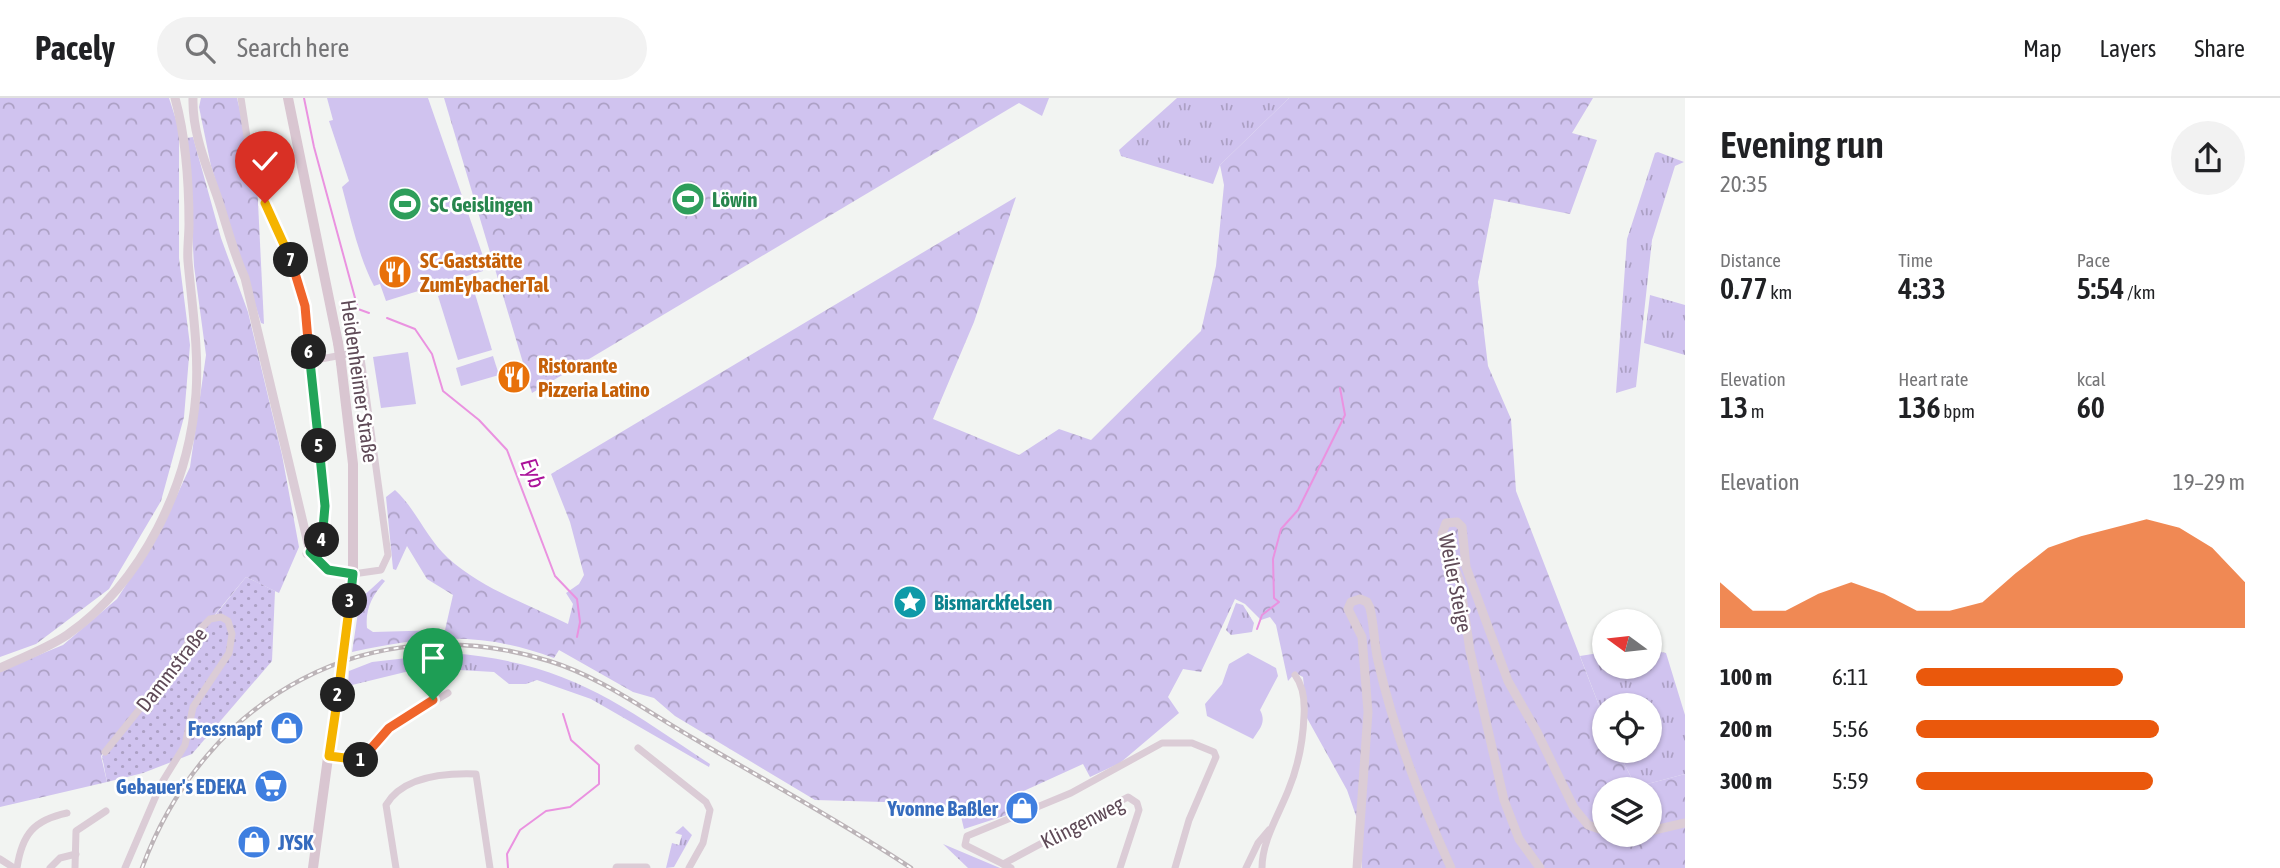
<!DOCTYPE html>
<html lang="en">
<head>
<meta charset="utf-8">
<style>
	:root { --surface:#fff; --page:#f2f2f2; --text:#202124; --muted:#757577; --line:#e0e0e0; --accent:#ea580c }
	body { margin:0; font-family:"Asap Condensed",sans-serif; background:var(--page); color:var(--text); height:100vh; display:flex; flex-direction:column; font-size:26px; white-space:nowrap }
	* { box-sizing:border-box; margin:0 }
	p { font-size:23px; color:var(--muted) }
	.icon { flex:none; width:38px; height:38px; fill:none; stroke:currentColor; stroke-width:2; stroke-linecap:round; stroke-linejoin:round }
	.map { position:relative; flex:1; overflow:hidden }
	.panel { display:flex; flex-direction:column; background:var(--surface); width:595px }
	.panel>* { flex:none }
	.needle { width:46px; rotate:285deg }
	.fabs { position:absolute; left:1592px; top:511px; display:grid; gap:14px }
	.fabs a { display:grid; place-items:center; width:70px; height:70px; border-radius:50%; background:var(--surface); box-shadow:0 2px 5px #0004; font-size:35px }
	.pin { position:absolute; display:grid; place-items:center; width:60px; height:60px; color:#fff; margin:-72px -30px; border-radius:50% 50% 50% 0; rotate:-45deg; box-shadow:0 0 7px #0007 }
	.pin .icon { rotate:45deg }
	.km { position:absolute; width:35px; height:35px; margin:-18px; border-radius:50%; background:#222; color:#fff; font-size:19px; line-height:35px; text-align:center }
	.round { display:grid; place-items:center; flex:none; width:74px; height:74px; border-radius:37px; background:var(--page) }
	.overview { display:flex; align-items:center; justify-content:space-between; height:119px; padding:0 35px }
	h1 { font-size:38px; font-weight:600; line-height:52px }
	.metrics { display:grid; grid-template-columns:repeat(3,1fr); gap:10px; height:119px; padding:7px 35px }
	.metrics div { display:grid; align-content:center }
	.metrics b { font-size:30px; font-weight:600 }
	.metrics small { font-size:19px; font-weight:400 }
	.metrics p { font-size:19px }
	.chart { height:196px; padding:14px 35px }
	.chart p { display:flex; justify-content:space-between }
	.chart svg { width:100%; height:126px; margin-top:7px; fill:var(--accent); opacity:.7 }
	ul { padding:0 35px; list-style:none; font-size:23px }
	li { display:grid; grid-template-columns:112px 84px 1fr; align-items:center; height:52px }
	li i { height:18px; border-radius:9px; background:var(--accent) }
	header { display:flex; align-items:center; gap:42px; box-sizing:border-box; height:98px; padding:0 35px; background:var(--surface); border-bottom:2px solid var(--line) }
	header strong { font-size:33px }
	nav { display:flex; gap:38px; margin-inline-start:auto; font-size:24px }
	.search { width:490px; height:63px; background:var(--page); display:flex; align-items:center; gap:18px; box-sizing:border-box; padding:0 24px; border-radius:38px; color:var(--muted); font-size:26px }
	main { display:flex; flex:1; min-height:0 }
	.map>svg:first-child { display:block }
	.grass { fill:url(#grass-tufts) }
	.forest { fill:url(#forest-crowns); fill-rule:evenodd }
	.park { fill:#d0c3ef }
	.garden { fill:url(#garden-dots) }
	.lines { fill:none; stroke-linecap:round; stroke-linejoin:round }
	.stream { stroke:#ea92e0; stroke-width:2 }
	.minor { stroke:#dbccd6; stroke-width:7 }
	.tertiary { stroke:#dbccd6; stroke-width:9 }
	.secondary { stroke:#d9c6d1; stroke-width:10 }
	.rail-casing { stroke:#bcb4b8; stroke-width:4.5 }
	.rail { stroke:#fff; stroke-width:2; stroke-dasharray:5; stroke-linecap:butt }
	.secondary-bridge { stroke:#d9c6d1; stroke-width:10 }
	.split-1-casing { stroke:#fff; stroke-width:14 }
	.split-2-casing { stroke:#fff; stroke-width:14 }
	.split-3-casing { stroke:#fff; stroke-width:14 }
	.split-4-casing { stroke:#fff; stroke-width:14 }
	.split-5-casing { stroke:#fff; stroke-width:14 }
	.split-6-casing { stroke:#fff; stroke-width:14 }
	.split-7-casing { stroke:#fff; stroke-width:14 }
	.split-8-casing { stroke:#fff; stroke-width:14 }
	.split-1 { stroke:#f0652b; stroke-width:9 }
	.split-2 { stroke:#f5b400; stroke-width:9 }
	.split-3 { stroke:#f5b400; stroke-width:9 }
	.split-4 { stroke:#22a559; stroke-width:9 }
	.split-5 { stroke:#22a559; stroke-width:9 }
	.split-6 { stroke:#22a559; stroke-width:9 }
	.split-7 { stroke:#f0652b; stroke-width:9 }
	.split-8 { stroke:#f5b400; stroke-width:9 }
	.labels { text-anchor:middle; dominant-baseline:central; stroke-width:5; stroke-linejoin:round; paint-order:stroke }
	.leisure-label { font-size:21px; font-weight:bold; fill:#27864d; stroke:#fff; text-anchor:start }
	.food-label { font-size:21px; font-weight:bold; fill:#c56008; stroke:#fff; text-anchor:start }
	.street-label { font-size:21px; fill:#5f4a57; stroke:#fff }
	.culture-label { font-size:21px; font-weight:bold; fill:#0d838f; stroke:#fff; text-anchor:start }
	.shop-label { font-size:21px; font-weight:bold; fill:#366cbe; stroke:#fff; text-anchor:end }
	.water-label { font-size:23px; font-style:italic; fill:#ab129a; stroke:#fff }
</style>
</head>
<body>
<header>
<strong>Pacely</strong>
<div class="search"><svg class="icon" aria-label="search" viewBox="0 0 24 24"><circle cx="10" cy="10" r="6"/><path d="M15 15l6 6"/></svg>Search here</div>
<nav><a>Map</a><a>Layers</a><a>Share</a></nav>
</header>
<main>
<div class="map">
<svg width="1685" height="770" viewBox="0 0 1685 770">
	<defs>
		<pattern id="grass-tufts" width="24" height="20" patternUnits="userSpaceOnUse" patternTransform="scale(1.75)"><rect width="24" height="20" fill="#d0c3ef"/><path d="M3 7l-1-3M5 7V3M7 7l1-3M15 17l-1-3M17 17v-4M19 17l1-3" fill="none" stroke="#aca0c4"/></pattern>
		<pattern id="forest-crowns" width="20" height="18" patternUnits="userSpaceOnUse" patternTransform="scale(1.75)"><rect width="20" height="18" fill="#d0c3ef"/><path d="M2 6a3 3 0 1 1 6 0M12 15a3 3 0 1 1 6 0" fill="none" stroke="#aca0c4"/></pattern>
		<pattern id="garden-dots" width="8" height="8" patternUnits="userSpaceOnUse" patternTransform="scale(1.75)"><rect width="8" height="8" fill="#d0c3ef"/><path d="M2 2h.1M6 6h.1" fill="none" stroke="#aca0c4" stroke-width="1.8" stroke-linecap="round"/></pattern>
	</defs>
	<rect width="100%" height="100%" fill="#f2f4f2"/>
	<g class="grass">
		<path d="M1019 0H1049L1042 18 1019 5Z"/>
		<path d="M1177 0H1289L1220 67 1213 86 1121 58 1119 52Z"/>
		<path d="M1658 54 1684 64 1675 68 1652 142 1636 289 1616 295 1627 141 1655 55Z"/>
		<path d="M1650 197 1685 207V257L1644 245Z"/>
		<path d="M1236 505 1243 507 1254 525 1252 534 1231 537 1226 532Z"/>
		<path d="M1650 552 1666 555 1685 617V676L1636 689 1618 653H1650V607H1605V623L1580 558 1605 554V569H1650Z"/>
		<path d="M451 555C568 565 617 604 710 666L709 669 591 601 537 582 526 586H509L494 574 442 571 434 567 348 588 349 573 372 564Z"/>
		<path d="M683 728 692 737 674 769 666 770 672 745 679 747 682 737 675 735Z"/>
		<path d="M943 746 1000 770H968Z"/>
	</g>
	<g class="forest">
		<path d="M0 0H169L179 31V160L190 247 184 319 161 403 109 491 36 546 0 559Z"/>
		<path d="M201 0H237L257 84 264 226 261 225 211 68 199 9Z"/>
		<path d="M444 0H1019V5L532 295Z"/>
		<path d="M1289 0H1593L1572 35 1597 42 1570 116 1494 101 1478 184 1488 268 1511 321 1516 393 1605 623V653H1618L1636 689 1685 676V770H1362V735L1347 692 1307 620 1303 579 1295 575 1288 583 1276 527 1270 519 1261 522 1245 506 1235 501 1201 574 1183 571 1168 599 1179 615 1120 665 1090 679 1083 666 1006 701 1010 716 964 731 959 710 921 717 918 705 815 702 675 618 654 600 633 594 559 552 554 560C481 533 428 538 352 554L360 501 382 481 385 483C372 498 365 511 367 530L373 534 445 532 453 497 427 481 407 448 396 472 393 471 386 399 395 392C416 411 427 441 448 460 482 491 528 506 568 526L573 506 566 495 579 486 584 477 570 424 551 376 1016 99 974 224 933 321 1019 357 1059 331 1091 342 1201 233 1216 168 1224 87 1220 67ZM1605 691H1650V737H1605Z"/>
		<path d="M193 39 221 140 248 214 282 357 299 449 279 495 246 479 120 632 101 658 107 684 0 709V573L63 547 117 501 160 434 190 369 206 257 194 168 187 40Z"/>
	</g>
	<g class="park">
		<path d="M327 0H428L484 161 483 173 386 203 380 186 374 188C358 157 351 122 342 89L349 83 329 23 333 22Z"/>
		<path d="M472 186 492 252 458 262 438 198Z"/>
		<path d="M408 254 416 306 381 310 373 259Z"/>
		<path d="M493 258 499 277 461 288 456 270Z"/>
		<path d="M1248 555 1276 570 1278 578 1260 612C1267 625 1259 631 1253 641L1207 618 1205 606 1222 586 1229 566Z"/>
	</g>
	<path class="garden" d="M246 479 275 493 272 563 192 656 143 675 107 684 102 658Z"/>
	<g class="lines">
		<g class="stream">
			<path d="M304 0 314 49 358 211 369 215"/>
			<path d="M387 220 415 231 432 256 443 293 479 322 507 352 555 478 577 501 580 524 577 539"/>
			<path d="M1257 531 1262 517 1279 504 1274 500 1273 461 1281 431 1298 412 1345 317 1340 290"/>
			<path d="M508 770 507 756 520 732 546 713 570 709 599 686V667L571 642 563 616"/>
		</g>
		<g class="minor">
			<path d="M241 0 252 71 295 172 305 207 325 408C324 428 326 447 306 456"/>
			<path d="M310 263 353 255 361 260 388 457 381 472 353 476"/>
			<path d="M638 650 706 704 710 712 703 745 689 770"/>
			<path d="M105 654 171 572 189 543 210 521 221 519 228 523 232 536 229 555 193 609 185 647 161 686 125 770"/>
			<path d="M329 658 359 664 389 630 448 595"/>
			<path d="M0 761 14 770"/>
			<path d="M1003 766 1128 699 1137 705 1139 712 1120 770"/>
			<path d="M17 770C22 736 34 722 67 715"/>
			<path d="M50 770 60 760 76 756"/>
			<path d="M75 770 76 733 106 713"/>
			<path d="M396 770 386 707C403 678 447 675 476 676L490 770"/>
			<path d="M1011 770 965 747 967 738 1071 695 1162 645H1192L1214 654 1216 659 1189 722 1175 770"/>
			<path d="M1246 770 1258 745 1269 732"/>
			<path d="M1262 770C1262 743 1278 718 1288 693 1298 669 1303 644 1304 618 1305 603 1304 589 1295 577"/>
		</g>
		<g class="tertiary">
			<path d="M193 0C192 35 207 69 218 101 227 128 233 154 245 180L310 454 328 472 353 476"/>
			<path d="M0 570C23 559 46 551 67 537 143 484 189 387 196 296 199 251 192 208 188 163 187 151 189 139 189 126 189 85 186 40 175 0"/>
			<path d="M1650 733 1685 725"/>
			<path d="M617 770H646"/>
			<path d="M1357 770 1368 614 1362 539 1348 511 1351 504 1360 501 1367 504 1370 510C1374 527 1374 545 1378 563 1394 634 1421 704 1451 770"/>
			<path d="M1540 770 1519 741 1504 702 1470 553 1460 484 1442 436 1446 425 1457 424 1462 429 1466 469 1508 583 1537 634 1574 710 1588 727 1605 733"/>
		</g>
		<g class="secondary">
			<path d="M288 0 338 245"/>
			<path d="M313 770 353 476V366L341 265"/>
		</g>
		<defs>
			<path id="rail" d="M142 770C206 598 370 507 549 563 601 579 646 613 693 640 766 683 840 723 911 770"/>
		</defs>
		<use href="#rail" class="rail-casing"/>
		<use href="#rail" class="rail"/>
		<path class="secondary-bridge" d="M338 245 341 265"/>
	</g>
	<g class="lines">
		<defs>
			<path id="split-1" d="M361 662 389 630 433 602"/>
			<path id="split-2" d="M338 597 329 658 361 662"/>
			<path id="split-3" d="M338 597 350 503"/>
			<path id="split-4" d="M322 442 310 454 328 472 353 476 350 503"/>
			<path id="split-5" d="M319 348 325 408 322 442"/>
			<path id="split-6" d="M309 254 319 348"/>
			<path id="split-7" d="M291 162 305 208 309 254"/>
			<path id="split-8" d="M265 105 291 162"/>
		</defs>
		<use href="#split-1" class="split-1-casing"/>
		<use href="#split-2" class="split-2-casing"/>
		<use href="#split-3" class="split-3-casing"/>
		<use href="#split-4" class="split-4-casing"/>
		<use href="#split-5" class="split-5-casing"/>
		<use href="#split-6" class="split-6-casing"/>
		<use href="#split-7" class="split-7-casing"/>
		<use href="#split-8" class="split-8-casing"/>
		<use href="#split-1" class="split-1"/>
		<use href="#split-2" class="split-2"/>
		<use href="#split-3" class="split-3"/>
		<use href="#split-4" class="split-4"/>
		<use href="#split-5" class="split-5"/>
		<use href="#split-6" class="split-6"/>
		<use href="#split-7" class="split-7"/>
		<use href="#split-8" class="split-8"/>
	</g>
	<defs>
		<symbol id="stadium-disc" viewBox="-11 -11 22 22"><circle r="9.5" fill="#2e9e5b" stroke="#fff"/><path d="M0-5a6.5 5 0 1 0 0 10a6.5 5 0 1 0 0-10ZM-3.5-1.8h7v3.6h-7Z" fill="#fff"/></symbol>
		<symbol id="restaurant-disc" viewBox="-11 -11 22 22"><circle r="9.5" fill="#e8710a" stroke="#fff"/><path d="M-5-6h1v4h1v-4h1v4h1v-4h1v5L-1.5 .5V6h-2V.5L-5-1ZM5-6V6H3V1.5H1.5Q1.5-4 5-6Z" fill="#fff"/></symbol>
		<symbol id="sight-disc" viewBox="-11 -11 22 22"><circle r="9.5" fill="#0f9aa8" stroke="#fff"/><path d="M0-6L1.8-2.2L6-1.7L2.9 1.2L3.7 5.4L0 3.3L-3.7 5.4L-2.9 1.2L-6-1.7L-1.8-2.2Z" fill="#fff"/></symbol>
		<symbol id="shop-disc" viewBox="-11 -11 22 22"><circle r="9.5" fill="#3f7fe0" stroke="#fff"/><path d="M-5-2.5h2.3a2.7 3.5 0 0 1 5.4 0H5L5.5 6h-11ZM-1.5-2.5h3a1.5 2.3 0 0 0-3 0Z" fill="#fff"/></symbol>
		<symbol id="supermarket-disc" viewBox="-11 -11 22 22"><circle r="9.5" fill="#3f7fe0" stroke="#fff"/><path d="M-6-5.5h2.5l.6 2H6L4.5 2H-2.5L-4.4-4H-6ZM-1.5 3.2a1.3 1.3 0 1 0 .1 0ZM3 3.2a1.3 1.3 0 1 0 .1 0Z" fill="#fff"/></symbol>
	</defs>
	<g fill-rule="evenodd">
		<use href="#stadium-disc" x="669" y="82" width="38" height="38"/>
		<use href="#stadium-disc" x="386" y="87" width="38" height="38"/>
		<use href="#restaurant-disc" x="376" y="155" width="38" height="38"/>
		<use href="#restaurant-disc" x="495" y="260" width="38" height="38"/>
		<use href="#sight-disc" x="891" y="485" width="38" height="38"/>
		<use href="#shop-disc" x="268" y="611" width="38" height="38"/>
		<use href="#supermarket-disc" x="252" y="669" width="38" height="38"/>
		<use href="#shop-disc" x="1003" y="691" width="38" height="38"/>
		<use href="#shop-disc" x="235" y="725" width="38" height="38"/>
	</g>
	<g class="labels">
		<g class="leisure-label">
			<text x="712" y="101">Löwin</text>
			<text x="430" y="106">SC Geislingen</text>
		</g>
		<g class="food-label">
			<text x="420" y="162">SC-Gaststätte<tspan x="420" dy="24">ZumEybacherTal</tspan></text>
			<text x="538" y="267">Ristorante<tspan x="538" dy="24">Pizzeria Latino</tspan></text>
		</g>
		<g class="street-label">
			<text transform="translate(360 283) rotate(82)">Heidenheimer Straße</text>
			<text transform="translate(1456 485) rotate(79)">Weiler Steige</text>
			<text transform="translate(171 571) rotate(-52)">Dammstraße</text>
			<text transform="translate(1082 724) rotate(-27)">Klingenweg</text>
		</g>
		<g class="culture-label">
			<text x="934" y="504">Bismarckfelsen</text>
		</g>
		<g class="shop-label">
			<text x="262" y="630">Fressnapf</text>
			<text x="246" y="688">Gebauer's EDEKA</text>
			<text x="998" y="710">Yvonne Baßler</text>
			<text x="278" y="744" text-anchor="start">JYSK</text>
		</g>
		<g class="water-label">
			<text transform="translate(533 375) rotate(69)">Eyb</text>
		</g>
	</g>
</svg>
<div class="fabs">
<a><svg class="needle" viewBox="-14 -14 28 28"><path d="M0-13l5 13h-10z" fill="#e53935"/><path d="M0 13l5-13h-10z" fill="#757577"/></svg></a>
<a><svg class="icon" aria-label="locate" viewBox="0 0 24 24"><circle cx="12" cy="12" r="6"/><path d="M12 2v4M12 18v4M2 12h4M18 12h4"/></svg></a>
<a><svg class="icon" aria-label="layers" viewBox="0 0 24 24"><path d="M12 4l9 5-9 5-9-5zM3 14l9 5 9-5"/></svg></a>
</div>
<div class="pin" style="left:433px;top:602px;background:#1e9e55"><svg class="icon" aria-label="arrive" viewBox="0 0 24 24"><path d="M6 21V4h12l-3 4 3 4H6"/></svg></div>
<div class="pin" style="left:265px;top:105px;background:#d93025"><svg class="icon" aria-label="check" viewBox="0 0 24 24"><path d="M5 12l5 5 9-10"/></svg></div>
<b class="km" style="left:361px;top:662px">1</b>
<b class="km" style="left:338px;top:597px">2</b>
<b class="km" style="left:350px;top:503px">3</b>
<b class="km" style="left:322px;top:442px">4</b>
<b class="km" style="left:319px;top:348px">5</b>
<b class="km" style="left:309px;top:254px">6</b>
<b class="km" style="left:291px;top:162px">7</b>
</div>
<section class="panel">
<div class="overview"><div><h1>Evening run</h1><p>20:35</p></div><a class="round"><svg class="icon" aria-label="share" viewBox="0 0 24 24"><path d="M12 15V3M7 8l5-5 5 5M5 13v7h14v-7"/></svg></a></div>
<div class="metrics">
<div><p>Distance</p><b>0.77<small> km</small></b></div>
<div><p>Time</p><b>4:33</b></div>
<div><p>Pace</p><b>5:54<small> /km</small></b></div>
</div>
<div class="metrics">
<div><p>Elevation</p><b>13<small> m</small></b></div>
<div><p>Heart rate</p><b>136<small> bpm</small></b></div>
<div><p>kcal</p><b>60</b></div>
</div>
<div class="chart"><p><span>Elevation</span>19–29 m</p>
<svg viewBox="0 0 160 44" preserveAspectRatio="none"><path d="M0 44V28L10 38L20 38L30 32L40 28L50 32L60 38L70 38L80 35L90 25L100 16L110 12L120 9L130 6L140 9L150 16L160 28V44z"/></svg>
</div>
<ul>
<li><b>100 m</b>6:11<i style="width:63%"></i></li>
<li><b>200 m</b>5:56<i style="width:74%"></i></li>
<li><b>300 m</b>5:59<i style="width:72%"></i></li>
</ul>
</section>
</main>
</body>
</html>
